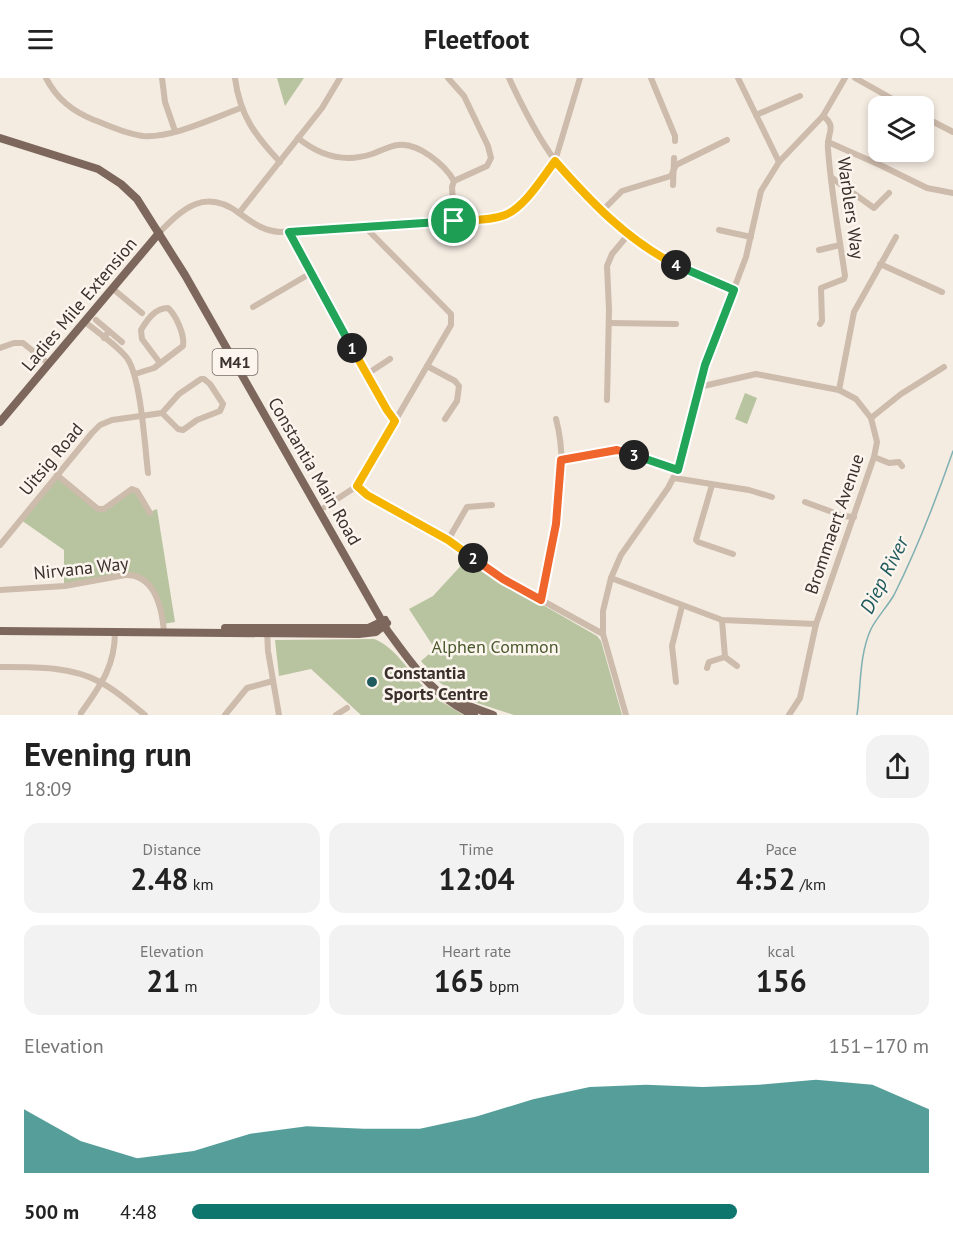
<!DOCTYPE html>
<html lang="en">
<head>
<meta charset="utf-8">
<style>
	:root { --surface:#fff; --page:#f2f2f2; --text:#222; --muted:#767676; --accent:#0f766e }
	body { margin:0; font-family:"PT Sans",sans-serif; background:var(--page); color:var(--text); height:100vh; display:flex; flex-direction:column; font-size:22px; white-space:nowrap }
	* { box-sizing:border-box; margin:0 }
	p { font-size:20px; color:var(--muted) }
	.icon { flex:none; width:33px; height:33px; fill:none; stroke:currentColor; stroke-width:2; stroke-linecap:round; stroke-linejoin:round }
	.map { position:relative; height:637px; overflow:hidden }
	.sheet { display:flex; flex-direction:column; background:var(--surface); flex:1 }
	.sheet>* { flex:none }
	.buttons { position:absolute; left:868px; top:18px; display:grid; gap:12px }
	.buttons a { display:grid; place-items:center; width:66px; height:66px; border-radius:12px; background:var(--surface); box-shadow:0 3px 9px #0003; font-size:30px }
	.pin { position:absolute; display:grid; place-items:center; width:51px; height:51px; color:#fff; margin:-26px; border:3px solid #fff; border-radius:50%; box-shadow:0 2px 6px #0007 }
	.km { position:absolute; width:30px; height:30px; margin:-15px; border-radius:50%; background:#222; color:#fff; font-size:16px; line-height:30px; text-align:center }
	.round { display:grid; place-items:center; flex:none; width:63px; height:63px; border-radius:18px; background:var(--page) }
	.headline { display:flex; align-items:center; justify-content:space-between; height:102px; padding:0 24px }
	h1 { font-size:33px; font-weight:600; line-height:45px }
	.stats { display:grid; grid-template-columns:repeat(3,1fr); gap:9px; height:102px; padding:6px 24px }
	.stats div { display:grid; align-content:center; border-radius:15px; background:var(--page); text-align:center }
	.stats b { font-size:30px; font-weight:600 }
	.stats small { font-size:16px; font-weight:400 }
	.stats p { font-size:16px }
	.chart { height:168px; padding:12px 24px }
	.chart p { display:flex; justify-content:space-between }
	.chart svg { width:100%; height:108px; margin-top:6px; fill:var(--accent); opacity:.7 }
	ul { padding:0 24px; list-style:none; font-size:20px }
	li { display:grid; grid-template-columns:96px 72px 1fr; align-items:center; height:45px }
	li i { height:15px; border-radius:8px; background:var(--accent) }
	header { display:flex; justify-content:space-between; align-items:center; height:78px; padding:0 24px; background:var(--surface); font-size:27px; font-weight:600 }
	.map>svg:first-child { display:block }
	.green { fill:#b8c4a0 }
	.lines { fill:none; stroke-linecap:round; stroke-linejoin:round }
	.stream { stroke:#7fb0b2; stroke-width:1.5 }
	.minor { stroke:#cdbbac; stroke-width:6 }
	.major { stroke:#7d675c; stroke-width:8 }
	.split-1-casing { stroke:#fff; stroke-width:12 }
	.split-2-casing { stroke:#fff; stroke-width:12 }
	.split-3-casing { stroke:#fff; stroke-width:12 }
	.split-4-casing { stroke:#fff; stroke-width:12 }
	.split-5-casing { stroke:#fff; stroke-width:12 }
	.split-1 { stroke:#22a559; stroke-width:8 }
	.split-2 { stroke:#f5b400; stroke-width:8 }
	.split-3 { stroke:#f0652b; stroke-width:8 }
	.split-4 { stroke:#22a559; stroke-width:8 }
	.split-5 { stroke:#f5b400; stroke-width:8 }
	.poi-dot { fill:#1f5a5e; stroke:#fbf5ee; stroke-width:2 }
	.labels { text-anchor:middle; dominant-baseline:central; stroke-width:5; stroke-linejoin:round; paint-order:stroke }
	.shield { fill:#fbf5ee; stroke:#756b66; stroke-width:1.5 }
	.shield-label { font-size:16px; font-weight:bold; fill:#3b302b }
	.street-label { font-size:18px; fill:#3b302b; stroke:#fbf5ee }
	.park-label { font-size:18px; fill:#4a5a2e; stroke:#fbf5ee }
	.poi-label { font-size:18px; font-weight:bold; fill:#3b302b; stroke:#fbf5ee; text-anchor:start }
	.water-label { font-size:20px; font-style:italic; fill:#1f5a5e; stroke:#fbf5ee }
</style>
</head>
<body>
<header><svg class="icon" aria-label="menu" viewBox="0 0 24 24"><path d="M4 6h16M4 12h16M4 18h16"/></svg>Fleetfoot<svg class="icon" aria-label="search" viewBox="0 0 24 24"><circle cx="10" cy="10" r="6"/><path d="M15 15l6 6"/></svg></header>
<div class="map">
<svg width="953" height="637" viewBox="0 0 953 637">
	<rect width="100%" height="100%" fill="#f4ebe1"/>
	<g class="green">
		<path d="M277 0H304L285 28Z"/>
		<path d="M745 315 757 320 747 346 735 341Z"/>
		<path d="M57 397 100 432 134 412 150 434 157 431 175 544 163 546 152 513 134 498 64 508V472L21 442Z"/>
		<path d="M468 480 501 503 597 558 601 563 622 637H514L462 620 439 604 421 583 435 571 409 531 433 518Z"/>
		<path d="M374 561C397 570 408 594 425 610 436 621 450 629 464 637H361L311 591 279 598 275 562Z"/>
	</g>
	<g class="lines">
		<path class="stream" d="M857 637C861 609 859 577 871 551 877 539 887 529 894 517 917 471 936 422 953 373"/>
		<g class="minor">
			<path d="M46 0C57 21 72 33 94 42 110 48 126 56 143 58 173 60 213 40 241 30"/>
			<path d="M162 0 165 24 175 53"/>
			<path d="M235 0C240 38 255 57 280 84"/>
			<path d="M448 0 464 18 488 68 491 80 487 88 454 103"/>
			<path d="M509 0C522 28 536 56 554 81 580 118 622 157 662 180 685 192 710 202 733 212"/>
			<path d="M651 0 675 58V63"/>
			<path d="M738 0 779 84"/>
			<path d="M855 0 905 28"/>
			<path d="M756 37 800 18"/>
			<path d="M924 39 953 54"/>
			<path d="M298 60C320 78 345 85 372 76 381 73 389 68 398 67 418 64 445 87 454 103L452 109 454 143"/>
			<path d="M828 64 880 87 927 110 953 115"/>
			<path d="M832 100 874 130 889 115"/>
			<path d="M673 107 674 80"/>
			<path d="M602 133 622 113 671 98 676 87 727 62"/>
			<path d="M239 135 322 30 340 0"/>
			<path d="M719 152 751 159"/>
			<path d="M289 154 349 265 395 343"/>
			<path d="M159 155C183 130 205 110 239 135 253 145 263 153 280 154L492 140 507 136 514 132 555 83 580 0"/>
			<path d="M819 172 840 167"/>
			<path d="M880 186 942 214"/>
			<path d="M112 210 142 235"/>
			<path d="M253 229 311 195"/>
			<path d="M96 242 109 253"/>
			<path d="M84 243C98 255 116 266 127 280 141 299 145 370 148 395"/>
			<path d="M609 245 676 246"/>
			<path d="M820 246 822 243 821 210 844 201 845 198C839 156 831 113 828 71 826 56 838 49 823 38"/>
			<path d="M104 260 109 253 122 264"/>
			<path d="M0 270 14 265H23L49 286"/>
			<path d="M427 288 455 303 459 308 457 323 445 341"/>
			<path d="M135 296 154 290 183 268C185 257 176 237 168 230 155 230 147 242 141 252L142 261 160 285"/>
			<path d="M367 296 390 281"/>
			<path d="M699 309 756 296 839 312 856 321 871 340 877 364 874 379 816 546 800 620 789 637"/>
			<path d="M839 312 854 234 896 159"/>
			<path d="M607 322 609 232 607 188 612 176 628 157"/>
			<path d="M871 340 901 316 944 289"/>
			<path d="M874 379 889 385 899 384 902 388"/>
			<path d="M561 382 617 372 678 391"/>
			<path d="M57 397 98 431H104L132 411 137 413 150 435"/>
			<path d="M674 400 749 412 772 419"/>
			<path d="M712 407 696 462 698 464 733 476"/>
			<path d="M357 408 367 417 448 462 503 501 603 556"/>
			<path d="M805 424 843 438 854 439"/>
			<path d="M325 429 357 408 451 247V236L366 150"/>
			<path d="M448 462 467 429 492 427"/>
			<path d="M0 467 92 355 100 347 112 342 162 335 179 316 201 301H204L210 306 223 326 220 333 197 342 183 352 178 351 162 335"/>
			<path d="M611 500 722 542 816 546"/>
			<path d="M0 512 65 508 125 497C155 496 162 530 164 554"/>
			<path d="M541 522C553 469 571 395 556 341"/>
			<path d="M722 542 725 579 737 588"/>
			<path d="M267 552 268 573 279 637"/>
			<path d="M0 589C33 589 70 588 100 604 116 612 131 626 145 637"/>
			<path d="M707 590 709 584 725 579"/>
			<path d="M676 604 672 568 682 528"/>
			<path d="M81 635C100 608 115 589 115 554"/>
			<path d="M225 637 247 610 273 603"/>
			<path d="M336 637 347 630"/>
			<path d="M626 637 603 556V533L611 500 621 477 668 410 678 391 705 287 746 179 761 113 779 84 823 38 845 0"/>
		</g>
		<g class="major">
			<path d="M0 60 98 91 121 106 137 121 185 197 387 552C412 586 434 620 474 637"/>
			<path d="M0 344 159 155"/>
			<path d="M225 550H368L385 542"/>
			<path d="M0 553 359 556 376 554 387 545"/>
			<path d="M448 616 469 628 493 637"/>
		</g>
	</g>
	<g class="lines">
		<defs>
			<path id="split-1" d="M352 270 289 154 454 143"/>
			<path id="split-2" d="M352 270 387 332 395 343 357 408 367 417 448 462 473 480"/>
			<path id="split-3" d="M473 480 503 501 541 522 556 446 561 382 617 372 634 377"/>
			<path id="split-4" d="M634 377 678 392 705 287 734 212 676 187"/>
			<path id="split-5" d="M454 143C470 142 489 143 505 137 524 130 543 99 555 83 591 124 627 162 676 187"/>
		</defs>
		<use href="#split-1" class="split-1-casing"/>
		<use href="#split-2" class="split-2-casing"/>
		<use href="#split-3" class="split-3-casing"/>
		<use href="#split-4" class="split-4-casing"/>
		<use href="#split-5" class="split-5-casing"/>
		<use href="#split-1" class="split-1"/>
		<use href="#split-2" class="split-2"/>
		<use href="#split-3" class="split-3"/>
		<use href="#split-4" class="split-4"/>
		<use href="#split-5" class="split-5"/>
	</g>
	<circle class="poi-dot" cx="372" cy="604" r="6"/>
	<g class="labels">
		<rect class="shield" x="212.5" y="271" width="45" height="26" rx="4.5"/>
		<g class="shield-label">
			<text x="235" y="284">M41</text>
		</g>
		<g class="street-label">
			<text transform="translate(851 130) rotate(82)">Warblers Way</text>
			<text transform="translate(79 226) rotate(-50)">Ladies Mile Extension</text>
			<text transform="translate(51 381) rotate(-50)">Uitsig Road</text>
			<text transform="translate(315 393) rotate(60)">Constantia Main Road</text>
			<text transform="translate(834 446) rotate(-71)">Brommaert Avenue</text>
			<text transform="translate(81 490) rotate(-6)">Nirvana Way</text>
		</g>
		<g class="park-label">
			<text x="495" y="568">Alphen Common</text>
		</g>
		<g class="poi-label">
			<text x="384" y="594">Constantia<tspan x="384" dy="21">Sports Centre</tspan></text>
		</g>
		<g class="water-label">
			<text transform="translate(884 497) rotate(-63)">Diep River</text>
		</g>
	</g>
</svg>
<div class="buttons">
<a><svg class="icon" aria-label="layers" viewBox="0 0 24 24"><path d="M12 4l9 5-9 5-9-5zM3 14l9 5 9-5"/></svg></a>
</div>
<div class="pin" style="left:454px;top:143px;background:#1e9e55"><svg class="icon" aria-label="arrive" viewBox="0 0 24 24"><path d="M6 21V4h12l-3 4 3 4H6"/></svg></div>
<b class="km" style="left:352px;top:270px">1</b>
<b class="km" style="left:473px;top:480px">2</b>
<b class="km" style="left:634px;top:377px">3</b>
<b class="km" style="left:676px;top:187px">4</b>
</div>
<section class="sheet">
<div class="headline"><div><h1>Evening run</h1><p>18:09</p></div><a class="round"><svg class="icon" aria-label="share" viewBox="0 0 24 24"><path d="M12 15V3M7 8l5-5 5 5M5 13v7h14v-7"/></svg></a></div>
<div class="stats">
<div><p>Distance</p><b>2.48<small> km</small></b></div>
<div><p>Time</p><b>12:04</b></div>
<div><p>Pace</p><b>4:52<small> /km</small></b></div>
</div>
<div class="stats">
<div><p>Elevation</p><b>21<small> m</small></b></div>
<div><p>Heart rate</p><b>165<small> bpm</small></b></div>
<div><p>kcal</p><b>156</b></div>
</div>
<div class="chart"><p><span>Elevation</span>151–170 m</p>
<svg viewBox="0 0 160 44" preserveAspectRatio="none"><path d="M0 44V18L10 31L20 38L30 35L40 28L50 25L60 26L70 26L80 21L90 14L100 9L110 8L120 9L130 8L140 6L150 8L160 18V44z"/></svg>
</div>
<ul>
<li><b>500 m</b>4:48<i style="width:74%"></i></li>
</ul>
</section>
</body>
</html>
